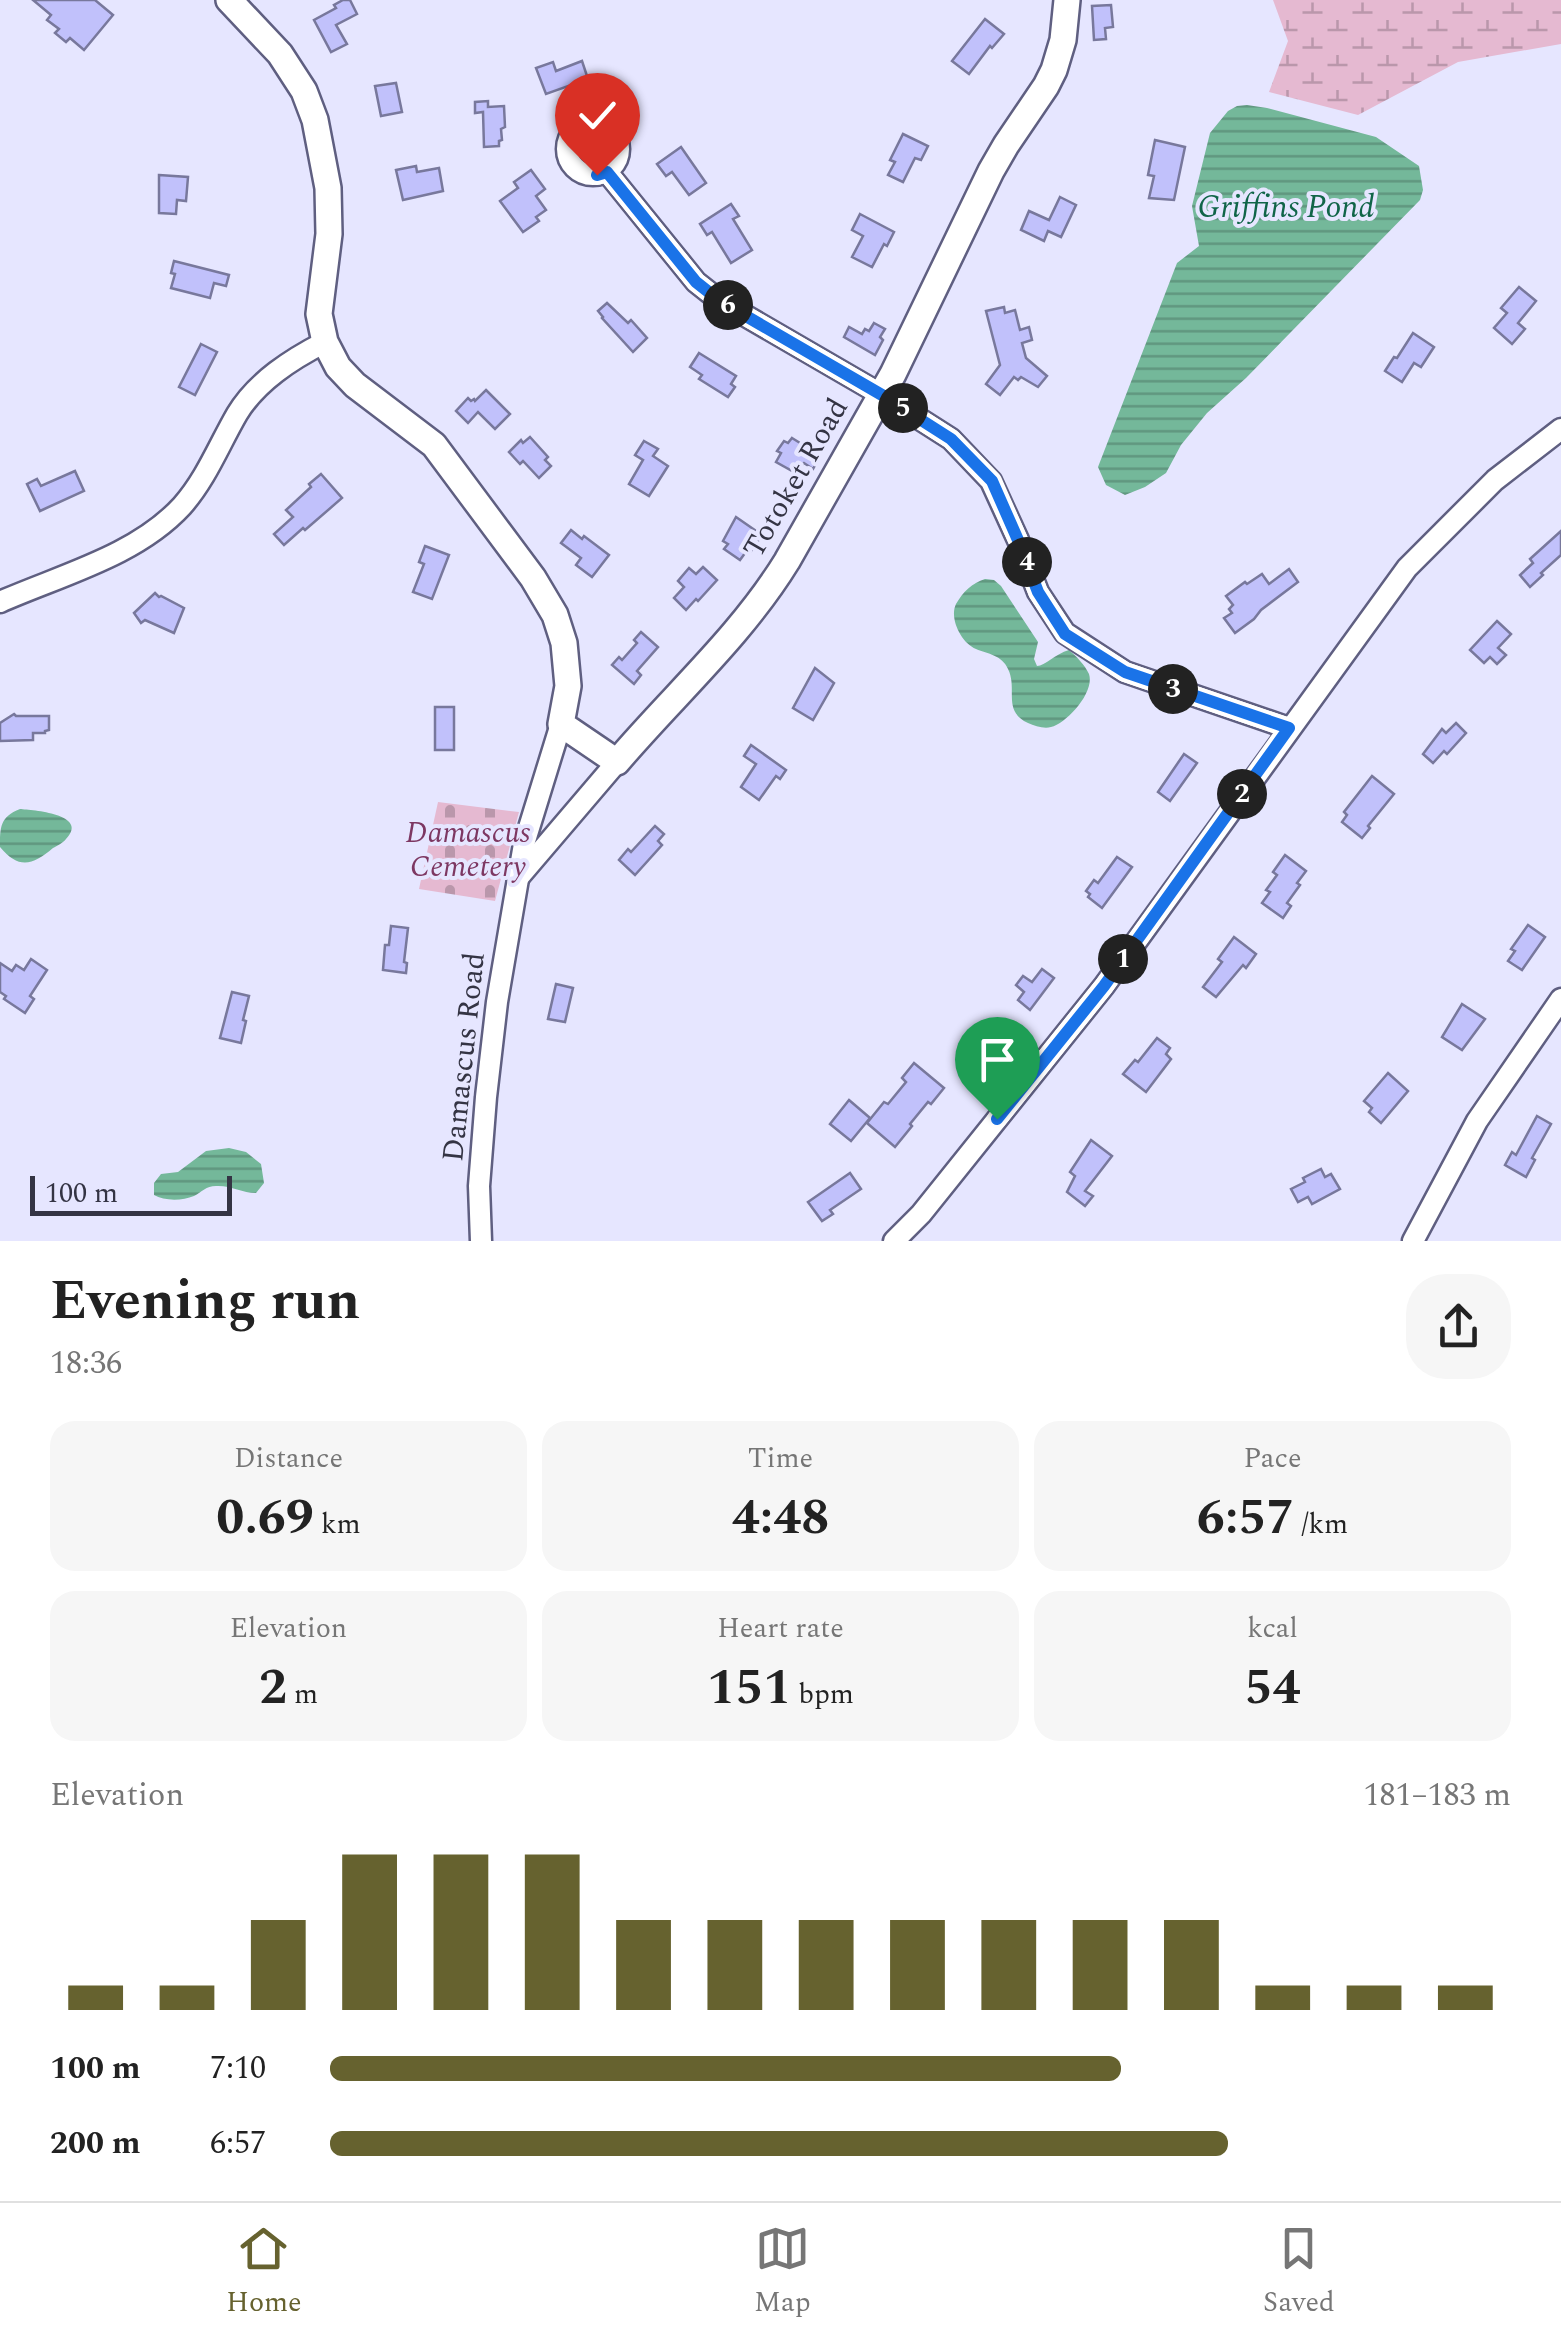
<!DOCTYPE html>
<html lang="en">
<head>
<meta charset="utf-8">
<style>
	:root { --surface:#fff; --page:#f6f6f6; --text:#222; --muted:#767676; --line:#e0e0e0; --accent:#66622f }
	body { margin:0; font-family:Spectral,serif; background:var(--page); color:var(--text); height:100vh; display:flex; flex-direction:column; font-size:38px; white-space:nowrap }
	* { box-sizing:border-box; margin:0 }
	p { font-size:32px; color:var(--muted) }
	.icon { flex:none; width:55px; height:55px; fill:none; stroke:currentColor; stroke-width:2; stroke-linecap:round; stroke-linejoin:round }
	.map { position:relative; height:1241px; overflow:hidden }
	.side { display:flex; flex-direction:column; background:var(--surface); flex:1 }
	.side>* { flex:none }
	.scale { position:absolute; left:30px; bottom:25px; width:202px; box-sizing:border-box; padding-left:10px; border:5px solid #343444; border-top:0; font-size:28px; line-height:35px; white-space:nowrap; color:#343444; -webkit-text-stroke:8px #e6e6ff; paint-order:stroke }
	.pin { position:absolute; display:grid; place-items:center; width:85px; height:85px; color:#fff; margin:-102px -42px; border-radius:50% 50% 50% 0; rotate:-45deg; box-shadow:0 0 10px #0007 }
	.pin .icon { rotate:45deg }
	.km { position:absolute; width:50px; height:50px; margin:-25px; border-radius:50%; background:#222; color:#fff; font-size:28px; line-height:50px; text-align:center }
	.round { display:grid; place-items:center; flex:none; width:105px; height:105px; border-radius:40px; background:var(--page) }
	.head { display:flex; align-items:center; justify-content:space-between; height:170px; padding:0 50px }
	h1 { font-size:55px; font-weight:700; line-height:75px }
	.stats { display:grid; grid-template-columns:repeat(3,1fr); gap:15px; height:170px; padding:10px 50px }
	.stats div { display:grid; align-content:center; border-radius:25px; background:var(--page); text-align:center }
	.stats b { font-size:50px; font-weight:700 }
	.stats small { font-size:28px; font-weight:400 }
	.stats p { font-size:28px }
	.chart { height:280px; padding:20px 50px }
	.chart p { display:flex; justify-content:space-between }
	.chart svg { width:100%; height:180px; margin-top:10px; stroke:var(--accent); stroke-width:6 }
	ul { padding:0 50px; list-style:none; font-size:32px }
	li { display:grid; grid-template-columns:160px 120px 1fr; align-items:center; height:75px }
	li i { height:25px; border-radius:12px; background:var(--accent) }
	.menu { display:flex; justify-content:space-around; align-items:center; height:140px; border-top:2px solid var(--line); background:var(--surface); font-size:28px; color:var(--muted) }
	.menu a { display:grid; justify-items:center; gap:5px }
	.menu .on { color:var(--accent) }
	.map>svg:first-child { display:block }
	.wetland { fill:url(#wetland-marsh) }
	.cemetery { fill:url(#cemetery-stones) }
	.water { fill:url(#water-rules) }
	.building { fill:#c1c1fb; stroke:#78789c; stroke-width:2.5 }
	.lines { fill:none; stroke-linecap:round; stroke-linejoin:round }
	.minor-casing { stroke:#5f5f81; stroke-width:25 }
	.major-casing { stroke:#5f5f81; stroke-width:30 }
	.minor { stroke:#fff; stroke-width:20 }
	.major { stroke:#fff; stroke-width:25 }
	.route-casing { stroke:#fff; stroke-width:20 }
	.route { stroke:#1a73e8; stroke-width:12 }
	.labels { text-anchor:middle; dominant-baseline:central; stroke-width:8; stroke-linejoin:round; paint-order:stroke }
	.street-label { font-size:30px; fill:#343444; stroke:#e6e6ff }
	.park-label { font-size:30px; font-style:italic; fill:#7d3762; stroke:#e6e6ff }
	.water-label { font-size:32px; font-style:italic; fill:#116549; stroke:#e6e6ff }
</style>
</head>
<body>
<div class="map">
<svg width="1561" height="1241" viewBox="0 0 1561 1241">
	<defs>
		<pattern id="wetland-marsh" width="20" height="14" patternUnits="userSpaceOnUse" patternTransform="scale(2.5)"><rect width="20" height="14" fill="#e5b9d1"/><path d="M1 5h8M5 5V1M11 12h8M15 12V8" fill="none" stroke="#ba97ab"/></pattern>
		<pattern id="cemetery-stones" width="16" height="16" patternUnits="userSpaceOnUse" patternTransform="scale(2.5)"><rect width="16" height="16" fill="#e5b9d1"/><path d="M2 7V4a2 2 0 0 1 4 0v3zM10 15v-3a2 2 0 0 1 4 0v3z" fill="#ba97ab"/></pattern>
		<pattern id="water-rules" width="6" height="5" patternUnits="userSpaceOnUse" patternTransform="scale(2.5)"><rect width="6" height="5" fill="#74b89a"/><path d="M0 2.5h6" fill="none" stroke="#60967f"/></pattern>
	</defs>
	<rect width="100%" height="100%" fill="#e6e6ff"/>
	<path class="wetland" d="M1273 0H1561V44L1458 62 1358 115 1269 92 1288 41Z"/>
	<path class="cemetery" d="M438 802 519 812 495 901 419 889Z"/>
	<g class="water">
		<path d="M1247 105 1267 108 1376 137 1419 166 1423 190 1420 200 1246 378 1207 413 1181 445 1166 473 1145 487 1125 495 1106 485 1098 467 1177 263 1199 246 1192 206 1210 133 1228 111 1237 106Z"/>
		<path d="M985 579 994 580 1001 586 1038 642 1034 659 1037 666C1045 666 1055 654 1069 650 1076 656 1085 665 1089 674 1095 692 1067 723 1051 727 1044 729 1035 726 1028 723 1002 711 1018 689 1008 669 1002 655 988 654 976 649 961 643 949 618 956 604 963 592 972 583 985 579Z"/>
		<path d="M20 809C32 810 90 814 66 839 63 843 57 846 53 848 33 865 19 870 0 847 0 827 0 817 20 809Z"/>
		<path d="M229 1148 246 1152 261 1164 264 1183 256 1193C242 1193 230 1185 216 1186 206 1186 202 1192 194 1196 182 1201 164 1201 154 1195V1183L161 1174 178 1172 206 1151Z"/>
	</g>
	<g class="building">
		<path d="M33 0H95L113 15 84 50 70 38 66 42 55 33 59 29 47 20 51 15Z"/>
		<path d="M343 0H350L357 14 336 25 347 44 331 52 314 20 336 8 334 5Z"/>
		<path d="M1111 5 1113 27 1105 28 1106 39 1094 40 1092 6Z"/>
		<path d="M985 19 1004 34 992 48 990 46 969 74 952 61Z"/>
		<path d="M582 61 588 79 579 82 580 84 569 89 568 86 546 94 536 68 553 62 556 71Z"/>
		<path d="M396 83 402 112 381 116 375 86Z"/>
		<path d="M488 101V107L504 106 505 127 501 129 502 140 499 141V146L484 147 483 112 475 113V102Z"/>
		<path d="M903 134 928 146 921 160 915 158 903 182 888 175 895 162 890 160Z"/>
		<path d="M1155 140 1185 147 1174 200 1149 198 1154 176 1148 175Z"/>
		<path d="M681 147 706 183 689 195 672 172 666 176 657 164Z"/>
		<path d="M416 166 417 172 439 168 443 191 403 200 396 170Z"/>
		<path d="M531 170 545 189 536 196 546 210 536 217 539 221 523 232 500 201 518 188 514 182Z"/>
		<path d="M159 175 188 177 186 201 177 200 176 214 159 213Z"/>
		<path d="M1060 197 1076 205 1061 237 1048 231 1044 241 1021 230 1029 211 1049 220Z"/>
		<path d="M731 204 739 216 733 219 752 250 731 263 712 232 707 235 700 224Z"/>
		<path d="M860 214 894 232 887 246 884 244 872 267 852 257 863 236 852 230Z"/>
		<path d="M174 261 229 275 226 286 214 283 210 298 171 288 175 274 171 273Z"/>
		<path d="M1519 287 1536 301 1518 323 1525 329 1512 344 1494 328 1507 313 1501 308Z"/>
		<path d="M607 303 628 323 631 320 647 338 633 352 602 318 603 317 598 311Z"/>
		<path d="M1004 307 1005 313 1015 310 1020 330 1029 327 1032 340 1022 343 1026 358 1047 376 1038 387 1021 377 1018 380 1014 377 1000 395 986 384 1000 365 986 311Z"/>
		<path d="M874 323 885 329 880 337 883 340 875 355 844 337 849 327 862 334 865 329 869 331Z"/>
		<path d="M1413 333 1434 347 1421 367 1414 363 1402 382 1385 371 1394 357 1397 358Z"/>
		<path d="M201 344 217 352 195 395 179 387Z"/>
		<path d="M699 353 736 376 731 384 735 387 728 397 699 379 702 375 690 367Z"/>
		<path d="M486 390 510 414 495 429 478 412 468 423 456 411 468 398 471 401 474 399 475 401Z"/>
		<path d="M530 437 548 457 545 460 551 466 539 478 523 461 520 464 509 452 521 440 523 443Z"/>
		<path d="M792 438 813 451 812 454 819 458 813 469 804 463 802 465 799 463 794 472 776 462 781 453 777 451 784 441 788 443Z"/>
		<path d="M644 441 658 449 653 456 668 466 649 496 629 484 643 460 635 455Z"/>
		<path d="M75 471 84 491 40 511 27 484 37 479 41 486Z"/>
		<path d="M321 474 342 498 305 530 303 528 284 545 274 534 293 517 286 510 311 487 309 484Z"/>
		<path d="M736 517 762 535 751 551 748 549 740 560 724 549 728 544 723 541Z"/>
		<path d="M571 530 582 539 584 536 609 555 592 577 576 565 581 558 561 543Z"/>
		<path d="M1561 531V555L1541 573 1543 575 1530 587 1520 575 1533 563 1530 559Z"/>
		<path d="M425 546 449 555 432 599 413 592 424 564 419 562Z"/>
		<path d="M703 567 717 580 698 601 696 599 686 610 674 598 684 587 678 581 689 568 696 574Z"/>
		<path d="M1289 569 1298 582 1261 610 1254 619 1235 633 1224 618 1232 613 1229 609 1233 605 1226 596 1245 582 1247 584 1262 574 1269 584Z"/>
		<path d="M155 593 159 597 161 596 184 608 174 633 145 620 141 623 134 613Z"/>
		<path d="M1497 621 1511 634 1498 648 1506 655 1497 664 1490 657 1484 663 1470 650Z"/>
		<path d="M641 632 658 647 637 671 641 675 634 684 612 665 619 657 622 660 637 643 634 640Z"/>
		<path d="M815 668 834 683 813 720 793 708Z"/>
		<rect x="435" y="707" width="19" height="43"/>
		<path d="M14 714 16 716H49V730L45 731V733H33V740L0 741V723Z"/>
		<path d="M1456 723 1466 733 1447 754 1444 751 1433 763 1423 754 1442 729 1446 733Z"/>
		<path d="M751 745 786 770 780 779 776 776 759 800 741 787 756 764 744 756Z"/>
		<path d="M1184 754 1197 763 1170 801 1158 792Z"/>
		<path d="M1372 776 1394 794 1368 826 1370 828 1362 838 1342 822 1347 815 1344 812Z"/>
		<path d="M655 826 664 834 658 841 662 845 635 875 619 860 628 849 631 852Z"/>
		<path d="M1285 855 1306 871 1297 883 1300 885 1287 903 1291 906 1283 918 1262 903 1270 892 1266 890 1277 875 1273 872Z"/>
		<path d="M1117 857 1132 867 1102 908 1088 897 1090 894 1086 891 1094 880 1098 883Z"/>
		<path d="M1528 925 1545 937 1522 970 1508 961 1515 951 1511 949Z"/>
		<path d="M391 926 408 928 404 962 407 963 406 973 383 970 385 945H389Z"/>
		<path d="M1234 937 1256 954 1246 968 1243 965 1216 997 1203 987 1222 962 1218 959Z"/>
		<path d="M31 959 47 970 30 996 34 999 25 1013 4 999 6 996 0 992V963L12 971 16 965 24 970Z"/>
		<path d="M1042 969 1054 978 1030 1010 1018 1000 1024 992 1016 985 1023 976 1032 982Z"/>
		<path d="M556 984 573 988 565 1022 548 1019Z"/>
		<path d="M232 992 249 996 243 1020 246 1021 241 1043 220 1038Z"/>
		<path d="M1462 1004 1485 1019 1462 1050 1442 1037Z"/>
		<path d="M1157 1038 1170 1048 1166 1054 1171 1059 1146 1092 1123 1074 1135 1060 1138 1062Z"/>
		<path d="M914 1063 944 1088 931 1104 928 1102 910 1124 912 1126 895 1147 867 1123 884 1102 888 1104 906 1082 902 1078Z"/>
		<path d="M1388 1073 1408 1091 1381 1123 1369 1112 1372 1108 1364 1101Z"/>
		<path d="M849 1100 870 1118 851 1141 830 1124Z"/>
		<path d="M1537 1116 1551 1124 1532 1158 1535 1160 1526 1177 1505 1165 1512 1152 1516 1155Z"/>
		<path d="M1091 1140 1112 1156 1085 1191 1093 1196 1085 1206 1067 1192 1075 1176 1070 1172Z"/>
		<path d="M1321 1169 1325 1177 1331 1174 1340 1189 1312 1204 1308 1197 1298 1202 1291 1189 1305 1182 1303 1178Z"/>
		<path d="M850 1173 861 1189 830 1210 833 1214 822 1221 808 1202Z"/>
	</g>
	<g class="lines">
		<defs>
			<g id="minor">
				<circle cx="593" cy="149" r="26"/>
				<path d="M607 172 696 282 720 301 882 395 951 439 991 481 1018 540 1038 592 1065 633 1125 672 1289 728"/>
				<path d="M0 602C61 575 136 556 182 506 206 479 219 445 237 414 257 381 292 359 325 342"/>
				<path d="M518 878 617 762"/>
				<path d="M481 1241 479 1186 486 1097 497 1002 524 844 561 724"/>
				<path d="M894 1241 921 1214 1104 986 1407 568 1495 480 1561 429"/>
				<path d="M1413 1241 1477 1121 1561 999"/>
			</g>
			<path id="major" d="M229 0 280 54 304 91 315 120 328 188 329 234 319 314 325 342 338 367 355 385 434 445 533 578 555 615 564 643 568 686 561 724 617 762C673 696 741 636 787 561L893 374 991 171 1006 145 1046 86 1054 70 1063 40 1067 0"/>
		</defs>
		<use href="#minor" class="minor-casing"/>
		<use href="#major" class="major-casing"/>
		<use href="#minor" class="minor"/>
		<use href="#major" class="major"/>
	</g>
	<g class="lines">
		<defs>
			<path id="route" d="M597 175 607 172 696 282 720 301 882 395 951 439 992 481 1018 540 1038 592 1065 634 1125 672 1289 728 1104 986 997 1119"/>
		</defs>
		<use href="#route" class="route-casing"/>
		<use href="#route" class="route"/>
	</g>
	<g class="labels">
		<g class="street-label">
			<text transform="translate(796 478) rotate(-60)">Totoket Road</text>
			<text transform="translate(464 1057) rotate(-84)">Damascus Road</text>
		</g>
		<g class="park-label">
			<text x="468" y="833">Damascus<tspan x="468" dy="34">Cemetery</tspan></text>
		</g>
		<g class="water-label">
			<text x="1286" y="207">Griffins Pond</text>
		</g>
	</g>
</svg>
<div class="scale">100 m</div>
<div class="pin" style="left:997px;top:1119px;background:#1e9e55"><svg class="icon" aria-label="arrive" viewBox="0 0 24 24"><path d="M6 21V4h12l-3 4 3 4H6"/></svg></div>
<div class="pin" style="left:597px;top:175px;background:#d93025"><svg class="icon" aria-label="check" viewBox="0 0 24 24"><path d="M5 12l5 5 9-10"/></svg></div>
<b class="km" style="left:1123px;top:959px">1</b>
<b class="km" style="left:1242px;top:794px">2</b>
<b class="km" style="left:1173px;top:689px">3</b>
<b class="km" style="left:1027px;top:562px">4</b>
<b class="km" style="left:903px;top:408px">5</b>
<b class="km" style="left:728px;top:305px">6</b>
</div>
<section class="side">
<div class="head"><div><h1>Evening run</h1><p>18:36</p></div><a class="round"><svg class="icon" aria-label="share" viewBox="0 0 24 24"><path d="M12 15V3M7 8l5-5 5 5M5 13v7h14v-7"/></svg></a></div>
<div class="stats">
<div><p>Distance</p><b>0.69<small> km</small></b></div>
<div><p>Time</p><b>4:48</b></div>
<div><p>Pace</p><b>6:57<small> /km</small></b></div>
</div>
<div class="stats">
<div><p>Elevation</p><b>2<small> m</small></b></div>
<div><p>Heart rate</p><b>151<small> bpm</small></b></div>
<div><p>kcal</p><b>54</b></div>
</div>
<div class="chart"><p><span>Elevation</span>181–183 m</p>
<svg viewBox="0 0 160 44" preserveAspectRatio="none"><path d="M5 44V38M15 44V38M25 44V22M35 44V6M45 44V6M55 44V6M65 44V22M75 44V22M85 44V22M95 44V22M105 44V22M115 44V22M125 44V22M135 44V38M145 44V38M155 44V38"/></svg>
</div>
<ul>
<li><b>100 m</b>7:10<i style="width:67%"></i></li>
<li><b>200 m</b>6:57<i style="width:76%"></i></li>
</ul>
</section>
<nav class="menu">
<a class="on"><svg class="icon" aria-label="home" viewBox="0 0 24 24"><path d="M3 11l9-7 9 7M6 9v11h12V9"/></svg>Home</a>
<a><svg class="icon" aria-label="map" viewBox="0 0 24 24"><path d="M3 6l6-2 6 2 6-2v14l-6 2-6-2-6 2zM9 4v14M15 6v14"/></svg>Map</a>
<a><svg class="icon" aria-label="saved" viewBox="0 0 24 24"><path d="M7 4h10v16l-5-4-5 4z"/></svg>Saved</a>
</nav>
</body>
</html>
